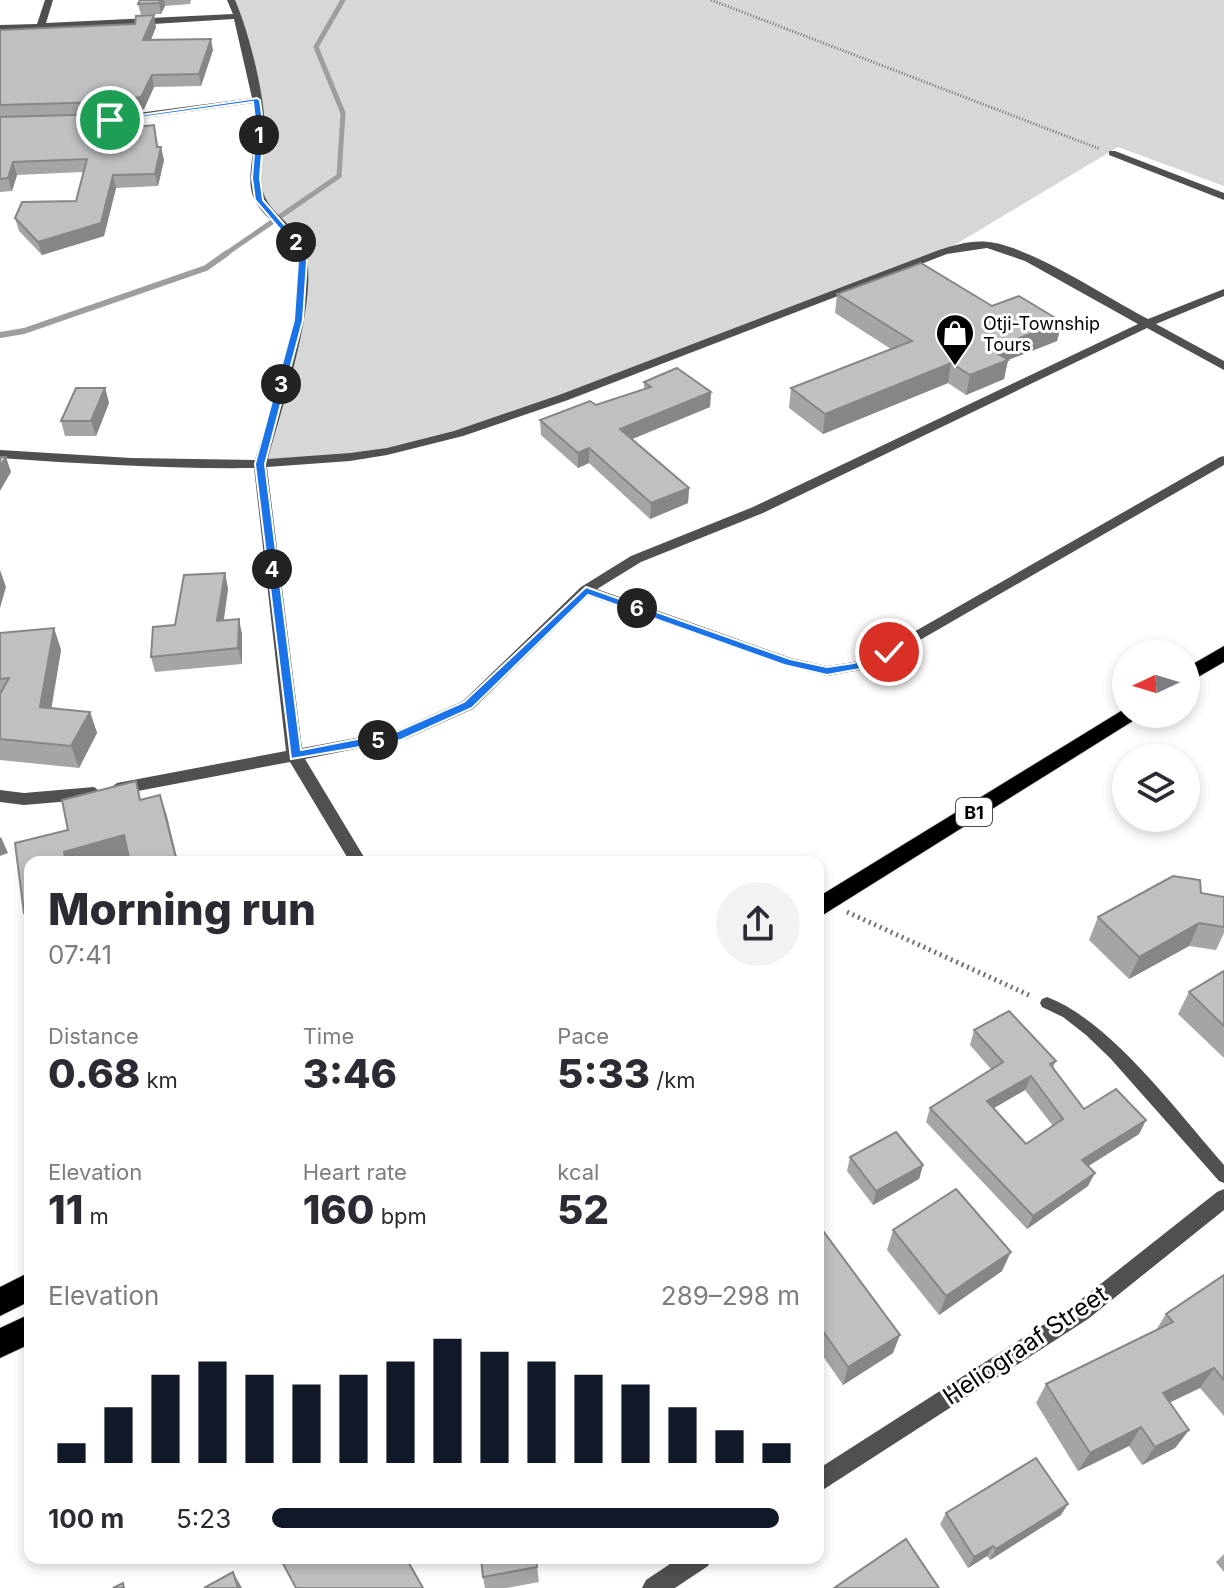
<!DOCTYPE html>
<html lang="en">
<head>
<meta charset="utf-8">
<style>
	:root { --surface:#fff; --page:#f2f2f3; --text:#2b2b33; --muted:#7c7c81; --accent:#111827 }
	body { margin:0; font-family:Inter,sans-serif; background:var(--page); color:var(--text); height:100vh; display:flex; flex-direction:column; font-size:30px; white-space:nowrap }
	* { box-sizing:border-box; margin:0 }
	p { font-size:26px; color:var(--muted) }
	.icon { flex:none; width:44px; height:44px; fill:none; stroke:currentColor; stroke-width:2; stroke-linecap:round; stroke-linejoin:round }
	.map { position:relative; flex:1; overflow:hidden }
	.panel { position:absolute; left:24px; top:856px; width:800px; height:708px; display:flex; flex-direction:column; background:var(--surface); border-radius:16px; box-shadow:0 4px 12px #0003 }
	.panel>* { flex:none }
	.needle { width:52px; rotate:266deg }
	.tools { position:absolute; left:1112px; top:640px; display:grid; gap:16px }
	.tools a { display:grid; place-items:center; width:88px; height:88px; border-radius:50%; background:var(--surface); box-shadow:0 4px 12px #0003; font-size:40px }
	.pin { position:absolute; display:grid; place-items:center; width:68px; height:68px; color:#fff; margin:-34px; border:4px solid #fff; border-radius:50%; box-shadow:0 2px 8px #0007 }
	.km { position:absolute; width:40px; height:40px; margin:-20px; border-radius:50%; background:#222; color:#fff; font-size:22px; line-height:40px; text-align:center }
	.round { display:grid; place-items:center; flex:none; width:84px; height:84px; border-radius:42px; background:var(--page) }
	.headline { display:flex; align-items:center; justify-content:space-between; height:136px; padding:0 24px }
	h1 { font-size:44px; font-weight:800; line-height:60px }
	.figures { display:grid; grid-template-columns:repeat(3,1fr); gap:12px; height:136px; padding:8px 24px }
	.figures div { display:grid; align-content:center }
	.figures b { font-size:40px; font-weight:800 }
	.figures small { font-size:22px; font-weight:400 }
	.figures p { font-size:22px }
	.chart { height:224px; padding:16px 24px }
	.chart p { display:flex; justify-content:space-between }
	.chart svg { width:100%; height:144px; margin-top:8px; stroke:var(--accent); stroke-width:6 }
	ul { padding:0 24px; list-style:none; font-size:26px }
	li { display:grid; grid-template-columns:128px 96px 1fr; align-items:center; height:60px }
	li i { height:20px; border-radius:10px; background:var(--accent) }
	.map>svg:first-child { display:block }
	.green { fill:#d7d7d7 }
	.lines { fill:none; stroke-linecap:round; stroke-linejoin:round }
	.stream-far1 { stroke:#9e9e9e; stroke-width:5 }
	.stream { stroke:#9e9e9e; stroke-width:6 }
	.trunk-casing { stroke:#dbdbdb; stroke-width:2 }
	.path-far1 { stroke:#727272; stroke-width:3; stroke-dasharray:1 2; stroke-linecap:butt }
	.path { stroke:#727272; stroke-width:5; stroke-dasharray:2 4; stroke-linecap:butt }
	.service { fill:#505050; fill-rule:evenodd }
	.minor { fill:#505050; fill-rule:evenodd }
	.trunk { fill:#000; fill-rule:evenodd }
	.wall { fill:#a5a5a5; fill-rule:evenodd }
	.shaded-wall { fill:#868686 }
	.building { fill:#c0c0c0; stroke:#868686; stroke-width:2; fill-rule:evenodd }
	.route { fill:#1a73e8; stroke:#fff; stroke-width:2 }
	.labels { text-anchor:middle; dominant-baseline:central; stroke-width:6; stroke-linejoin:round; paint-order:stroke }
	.far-poi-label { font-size:18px; fill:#000; stroke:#fff; text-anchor:start }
	.shield { fill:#fff; stroke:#4c4c4c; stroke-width:2 }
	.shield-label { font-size:18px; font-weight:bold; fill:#000 }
	.near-street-label { font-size:24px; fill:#000; stroke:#fff }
</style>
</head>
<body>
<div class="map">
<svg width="1224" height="1588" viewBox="0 0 1224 1588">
	<rect width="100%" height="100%" fill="#fff"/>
	<path class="green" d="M231 0H1224V186L1118 147 943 252 446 438 351 457 260 464 299 320V247L259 200 260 129Z"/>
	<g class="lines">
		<path class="stream-far1" d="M224 255 339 176 343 113 316 47 343 0"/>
		<path class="stream" d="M0 335 24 331 206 268 227 253"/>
		<defs>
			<g id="trunk">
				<path d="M1224 646V662L1186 684V668Z"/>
				<path d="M1126 708V714H1139L1136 719 818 918V897Z"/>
				<path d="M30 1272V1301L0 1316V1287Z"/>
				<path d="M30 1314V1344L0 1358V1328Z"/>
			</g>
		</defs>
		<use href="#trunk" class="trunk-casing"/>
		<path class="path-far1" d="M711 0 1100 149"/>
		<path class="path" d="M847 912 1031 996"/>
		<path class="service" d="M1047 997C1111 1021 1179 1114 1224 1165V1183L1219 1181 1110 1058 1086 1035 1063 1017 1042 1007 1040 1003 1042 999Z"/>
		<g class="minor">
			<path d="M45 0H53L46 23 233 14 227 0H235C249 32 265 96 265 131 264 147 260 164 261 180 263 215 296 220 305 250 320 297 281 410 268 459L350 453 387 448 454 431 559 395 939 250C955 245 971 240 988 242 1028 245 1109 299 1148 319L1224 289V296L1156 324 1224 361V370L1147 328 763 513 641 562 597 589 791 658 827 666 853 662 884 649 1220 457 1224 456V465L894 655 861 670 827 676 783 665 588 596 473 709 406 739 305 759 367 862H350L290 762 117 795 111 793 109 789 117 783 286 751 254 468C169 469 85 464 0 458V450L131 458 255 460C272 399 301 325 297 261 295 233 267 223 255 201 244 181 256 150 255 128 255 120 254 111 253 103L115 122 110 119 115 116 252 98 234 19 40 31H0V25L37 24ZM987 248 1025 261 1138 324 753 507 631 556 581 587 463 701 398 730 302 748 267 467 350 461 387 455 463 436 568 400 947 254Z"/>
			<path d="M1109 151H1115L1224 193V200L1109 155Z"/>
			<path d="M94 787 102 793 94 799 24 805 0 802V790L24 793Z"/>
			<path d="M1224 1189V1210L1088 1319 818 1493V1469L1074 1305 1217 1192Z"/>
			<path d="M679 1558H712L708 1566 675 1588H642L646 1580Z"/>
		</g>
		<use href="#trunk" class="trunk"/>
	</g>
	<g class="wall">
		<path d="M140 0H191L190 4 165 6 161 14 141 15 138 4Z"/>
		<path d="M156 27 151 40 213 50 201 86 154 87 144 109 136 111 138 122 136 127 157 138 158 147 164 160 158 186 116 188 104 236 42 255 19 231 15 218 76 201 83 172 17 175 12 191 0 192V30Z"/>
		<path d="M837 294 992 306 1062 322 1057 341 1008 360 1004 379 966 395 948 383 823 434 789 408 791 388 891 349 835 313Z"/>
		<path d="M644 382 711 392 710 407 632 439 689 488 688 503 650 519 589 463 578 468 541 435 540 420 596 405 644 390Z"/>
		<path d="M105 388 109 403 96 436H65L61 421Z"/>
		<path d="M225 573 228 589 224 620 242 634V664L155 672 151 657 175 625Z"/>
		<path d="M54 628 61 650 51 708 90 712 97 733 79 768 0 760V633Z"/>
		<path d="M1201 893 1224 897V933L1216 950 1189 946 1129 979 1089 940 1098 917Z"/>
		<path d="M1224 971V1058L1178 1014 1189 992Z"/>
		<path d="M974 1030 1056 1061 1053 1068 1084 1109 1146 1120 1139 1134 1088 1166V1186L1027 1229 926 1122 930 1108 991 1069 970 1045ZM1025 1090 1053 1126 1026 1144 994 1108Z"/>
		<path d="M850 1157 923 1165 919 1179 873 1205 847 1171Z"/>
		<path d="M818 1224 893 1353 843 1385 818 1349Z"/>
		<path d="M893 1230 1002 1271 939 1315 887 1250Z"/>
		<path d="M1224 1275V1416L1200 1388 1170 1402 1189 1430 1175 1448 1142 1465 1129 1446 1078 1471 1036 1403 1046 1384 1156 1330 1166 1314Z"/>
		<path d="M946 1513 1061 1515 990 1560 987 1556 968 1568 940 1524Z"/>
		<path d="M1224 1554V1572L1216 1562Z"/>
		<path d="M536 1558 539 1582 506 1588H485L483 1577Z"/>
	</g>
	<g class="shaded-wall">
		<path d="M160 0H164L165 6 161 14 159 3Z"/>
		<path d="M154 15 156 27 146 51 143 40Z"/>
		<path d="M211 39 213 50 201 86 199 74Z"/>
		<path d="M152 75 154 87 144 109 136 111 138 122 130 140 110 114 107 102Z"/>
		<path d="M154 125 159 156 161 147 164 160 158 186 155 174 157 147Z"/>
		<path d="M13 162 17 175 12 191 8 178Z"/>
		<path d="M113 175 116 188 104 236 42 255 38 242Z"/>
		<path d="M1062 322 1057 341 1008 360 1004 379 966 395 970 375 990 349Z"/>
		<path d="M951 363 948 383 823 434 825 414Z"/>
		<path d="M105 388 109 403 96 436 91 421Z"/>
		<path d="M711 392 710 407 620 444V429Z"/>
		<path d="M589 448V463L578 468V453Z"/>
		<path d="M6 457 11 472 0 491V467Z"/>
		<path d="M689 488 688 503 650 519 651 503Z"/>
		<path d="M0 570 6 587 0 608Z"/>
		<path d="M225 573 228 589 221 636 217 621Z"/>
		<path d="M239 619 242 634V664L238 648Z"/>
		<path d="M54 628 61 650 48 729 40 707Z"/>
		<path d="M90 712 97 733 79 768 71 746Z"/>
		<path d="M160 795 167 816 178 862H177Z"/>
		<path d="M124 835 132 856 109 862H66L64 852Z"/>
		<path d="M1 837 8 853 0 856V838Z"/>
		<path d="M30 911V926L24 913Z"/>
		<path d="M1199 923 1189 946 1129 979 1139 957Z"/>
		<path d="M1031 1076 1025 1090 982 1115 987 1101Z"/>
		<path d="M1146 1120 1139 1134 1076 1174 1082 1160Z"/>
		<path d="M923 1165 919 1179 873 1205 876 1191Z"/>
		<path d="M1095 1173 1088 1186 1027 1229 1033 1216Z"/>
		<path d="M1011 1252 1002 1271 939 1315 946 1296Z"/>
		<path d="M900 1335 893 1353 843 1385 848 1367Z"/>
		<path d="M1214 1368 1200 1388 1150 1412 1163 1393Z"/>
		<path d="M1141 1427 1129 1446 1078 1471 1090 1453Z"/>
		<path d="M1189 1430 1175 1448 1142 1465 1155 1447Z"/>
		<path d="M1068 1504 1061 1515 990 1560 996 1549Z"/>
		<path d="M993 1546 987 1556 968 1568 974 1557Z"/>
		<path d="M233 1572 242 1588H238Z"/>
	</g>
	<g class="building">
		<path d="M140 0H160L159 3 138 4Z"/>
		<path d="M154 15 143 40 211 39 199 74 152 75 141 97 107 102 0 105V30L135 24 136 16Z"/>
		<path d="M136 110 127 128 154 125 157 147H161L155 174 113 175 101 223 38 242 15 218 22 202 76 201 87 159 13 162 8 178 0 179V117L107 114Z"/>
		<path d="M921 263 992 306 1019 296 1062 322 990 349 1008 360 970 375 951 363 825 414 791 388 912 341 837 294Z"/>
		<path d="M677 368 711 392 620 429 689 488 651 503 589 448 578 453 540 420 590 401 596 405 651 387 644 382Z"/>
		<path d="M76 388H105L91 421H61Z"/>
		<path d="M0 457H6L0 467Z"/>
		<path d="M225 573 217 621 239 619 238 648 151 657 153 627 175 625 184 575Z"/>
		<path d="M54 628 40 707 90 712 71 746 0 739V694L9 678 0 679V633Z"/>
		<path d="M136 781 140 800 160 795 177 862H130L124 835 64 852 66 862H30V911L24 913 15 843 68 830 62 800Z"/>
		<path d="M1173 876 1200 880 1201 893 1224 897V927L1199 923 1139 957 1098 917Z"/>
		<path d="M1224 971V1026L1189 992Z"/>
		<path d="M1009 1011 1056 1061 1050 1064 1084 1109 1116 1089 1146 1120 1082 1160 1095 1173 1033 1216 930 1108 1003 1062 974 1030ZM1031 1076 1063 1119 1026 1144 987 1101Z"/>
		<path d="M896 1132 923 1165 876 1191 850 1157Z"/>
		<path d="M956 1189 1011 1252 946 1296 893 1230Z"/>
		<path d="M818 1224 900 1335 848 1367 818 1324Z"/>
		<path d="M1224 1275V1380L1214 1368 1163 1393 1189 1430 1155 1447 1141 1427 1090 1453 1046 1384 1173 1322 1166 1314Z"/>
		<path d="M1036 1458 1068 1504 996 1549 993 1546 974 1557 946 1513Z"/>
		<path d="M906 1539 939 1588H834Z"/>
		<path d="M280 1558H406L423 1588H296Z"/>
		<path d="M481 1558H536L537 1567 483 1577Z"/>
		<path d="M233 1572 238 1588H204Z"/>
		<path d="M123 1583 124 1588H113Z"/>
	</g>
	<path class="route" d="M257 98 260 100 264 129 260 178 263 200 302 245 307 261 303 320 265 464 301 750 398 731 464 702 586 587 790 659 827 667 854 663 889 648 895 652 894 655 860 669 827 675 784 665 588 595 472 708 401 740 291 759 255 464 294 320 298 261 295 247 255 200 252 178 256 129 253 102 110 122 106 120Z"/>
	<defs>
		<symbol id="shop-pin" viewBox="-11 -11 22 30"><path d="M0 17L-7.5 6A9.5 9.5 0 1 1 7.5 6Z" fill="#000" stroke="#fff"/><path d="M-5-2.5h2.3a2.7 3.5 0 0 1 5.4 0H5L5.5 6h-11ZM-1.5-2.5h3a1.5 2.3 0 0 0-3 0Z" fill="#fff"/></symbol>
	</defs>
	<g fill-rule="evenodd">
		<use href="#shop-pin" x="933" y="311" width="44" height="60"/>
	</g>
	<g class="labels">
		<g class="far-poi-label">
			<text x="983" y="323">Otji-Township<tspan x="983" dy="21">Tours</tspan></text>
		</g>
		<rect class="shield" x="956" y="798" width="36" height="28" rx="6"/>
		<g class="shield-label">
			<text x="974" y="812">B1</text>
		</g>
		<g class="near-street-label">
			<text transform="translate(1025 1345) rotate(-34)">Heliograaf Street</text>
		</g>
	</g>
</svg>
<div class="tools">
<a><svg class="needle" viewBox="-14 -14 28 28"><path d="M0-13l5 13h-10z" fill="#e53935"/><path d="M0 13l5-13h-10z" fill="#7c7c81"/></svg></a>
<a><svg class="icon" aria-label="layers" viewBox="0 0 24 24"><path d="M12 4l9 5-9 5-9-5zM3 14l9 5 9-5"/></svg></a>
</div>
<div class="pin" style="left:110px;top:120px;background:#1e9e55"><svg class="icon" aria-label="arrive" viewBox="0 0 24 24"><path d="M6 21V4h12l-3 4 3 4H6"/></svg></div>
<div class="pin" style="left:889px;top:652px;background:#d93025"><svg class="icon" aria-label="check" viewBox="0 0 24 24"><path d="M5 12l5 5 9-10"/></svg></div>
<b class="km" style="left:259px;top:135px">1</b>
<b class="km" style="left:296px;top:242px">2</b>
<b class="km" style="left:281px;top:384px">3</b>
<b class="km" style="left:272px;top:569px">4</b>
<b class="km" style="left:378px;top:740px">5</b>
<b class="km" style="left:637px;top:608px">6</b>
<section class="panel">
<div class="headline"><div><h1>Morning run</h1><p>07:41</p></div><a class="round"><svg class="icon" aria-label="share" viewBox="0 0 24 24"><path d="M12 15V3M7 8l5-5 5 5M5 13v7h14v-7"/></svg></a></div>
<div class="figures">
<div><p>Distance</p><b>0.68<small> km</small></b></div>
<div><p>Time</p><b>3:46</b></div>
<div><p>Pace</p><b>5:33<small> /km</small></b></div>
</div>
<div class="figures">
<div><p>Elevation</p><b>11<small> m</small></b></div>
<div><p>Heart rate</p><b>160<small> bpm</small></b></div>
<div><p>kcal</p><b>52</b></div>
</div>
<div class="chart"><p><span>Elevation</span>289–298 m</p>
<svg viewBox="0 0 160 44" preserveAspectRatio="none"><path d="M5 44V38M15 44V27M25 44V17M35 44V13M45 44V17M55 44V20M65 44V17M75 44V13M85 44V6M95 44V10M105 44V13M115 44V17M125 44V20M135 44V27M145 44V34M155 44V38"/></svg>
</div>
<ul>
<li><b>100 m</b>5:23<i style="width:96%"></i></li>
</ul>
</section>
</div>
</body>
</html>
